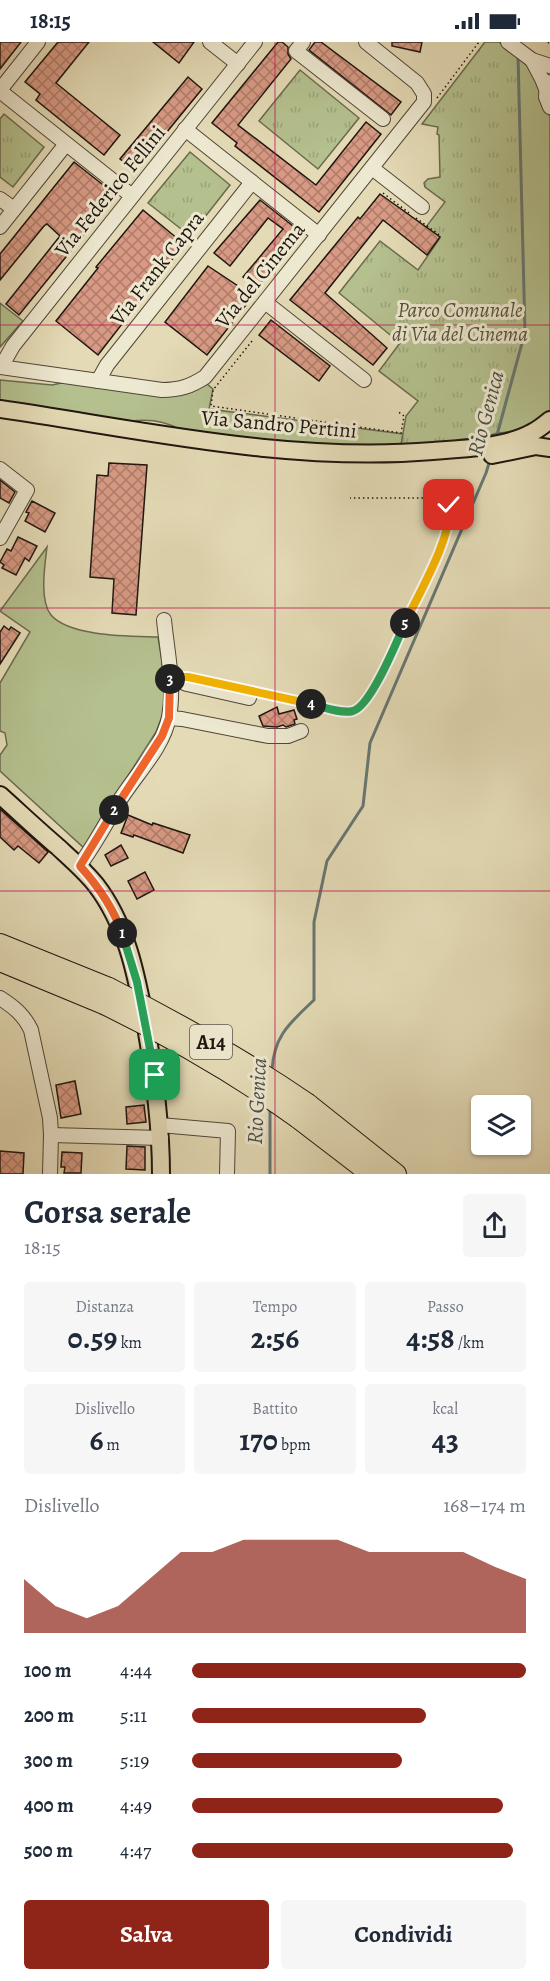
<!DOCTYPE html>
<html lang="it">
<head>
<meta charset="utf-8">
<style>
	:root { --surface:#fff; --page:#f6f6f7; --text:#1f2937; --muted:#747a83; --accent:#8f2418 }
	body { margin:0; font-family:Alegreya,serif; background:var(--page); color:var(--text); height:100vh; display:flex; flex-direction:column; font-size:22px; white-space:nowrap }
	* { box-sizing:border-box; margin:0 }
	p { font-size:20px; color:var(--muted) }
	.icon { flex:none; width:33px; height:33px; fill:none; stroke:currentColor; stroke-width:2; stroke-linecap:round; stroke-linejoin:round }
	.map { position:relative; height:1132px; overflow:hidden }
	.side { display:flex; flex-direction:column; background:var(--surface); flex:1 }
	.side>* { flex:none }
	.fabs { position:absolute; left:471px; top:1053px; display:grid; gap:12px }
	.fabs a { display:grid; place-items:center; width:60px; height:60px; border-radius:6px; background:var(--surface); box-shadow:0 2px 4px #0004; font-size:30px }
	.pin { position:absolute; display:grid; place-items:center; width:51px; height:51px; color:#fff; margin:-26px; border-radius:12px; box-shadow:0 3px 9px #0006 }
	.km { position:absolute; width:30px; height:30px; margin:-15px; border-radius:50%; background:#222; color:#fff; font-size:16px; line-height:30px; text-align:center }
	.round { display:grid; place-items:center; flex:none; width:63px; height:63px; border-radius:6px; background:var(--page) }
	.summary { display:flex; align-items:center; justify-content:space-between; height:102px; padding:0 24px }
	h1 { font-size:33px; font-weight:700; line-height:45px }
	.metrics { display:grid; grid-template-columns:repeat(3,1fr); gap:9px; height:102px; padding:6px 24px }
	.metrics div { display:grid; align-content:center; border-radius:6px; background:var(--page); text-align:center }
	.metrics b { font-size:30px; font-weight:700 }
	.metrics small { font-size:16px; font-weight:400 }
	.metrics p { font-size:16px }
	.chart { height:168px; padding:12px 24px }
	.chart p { display:flex; justify-content:space-between }
	.chart svg { width:100%; height:108px; margin-top:6px; fill:var(--accent); opacity:.7 }
	.primary-button { display:flex; gap:12px; margin-top:auto; padding:12px 24px }
	.primary-button a { flex:1; height:69px; border-radius:6px; background:var(--accent); color:#fff; font-size:24px; font-weight:700; line-height:69px; text-align:center }
	.primary-button a+a { background:var(--page); color:var(--text) }
	ul { padding:0 24px; list-style:none; font-size:20px }
	li { display:grid; grid-template-columns:96px 72px 1fr; align-items:center; height:45px }
	li i { height:15px; border-radius:8px; background:var(--accent) }
	.status { display:flex; justify-content:space-between; align-items:center; height:42px; padding:0 30px; background:var(--surface); direction:ltr }
	.status svg { height:16px; fill:currentColor }
	.map>svg:first-child { display:block }
	.grass { fill:#b4c08e; stroke:#6a6a4e; stroke-width:1.5 }
	.park { fill:url(#park-tufts); stroke:#6a6a4e; stroke-width:1.5 }
	.lines { fill:none; stroke-linecap:round; stroke-linejoin:round }
	.stream { stroke:#677773; stroke-width:3 }
	.building { fill:url(#building-cross-hatch); stroke:#1f150f; stroke-width:1.5 }
	.minor-casing { stroke:#504639; stroke-width:16 }
	.major-casing { stroke:#1f150f; stroke-width:20 }
	.highway-casing { stroke:#1f150f; stroke-width:22 }
	.path { stroke:#1f150f; stroke-width:1.5; stroke-dasharray:1.5 3; stroke-linecap:butt }
	.minor { stroke:#ede8d0; stroke-width:14 }
	.major { stroke:#e4dbb6; stroke-width:16 }
	.highway { stroke:#e4dbb6; stroke-width:20 }
	.highway-bridge-casing { stroke:#1f150f; stroke-width:22; stroke-linecap:butt }
	.highway-bridge { stroke:#e4dbb6; stroke-width:20 }
	.split-1-casing { stroke:#fff; stroke-width:12 }
	.split-2-casing { stroke:#fff; stroke-width:12 }
	.split-3-casing { stroke:#fff; stroke-width:12 }
	.split-4-casing { stroke:#fff; stroke-width:12 }
	.split-5-casing { stroke:#fff; stroke-width:12 }
	.split-6-casing { stroke:#fff; stroke-width:12 }
	.split-1 { stroke:#22a559; stroke-width:8 }
	.split-2 { stroke:#f0652b; stroke-width:8 }
	.split-3 { stroke:#f0652b; stroke-width:8 }
	.split-4 { stroke:#f5b400; stroke-width:8 }
	.split-5 { stroke:#22a559; stroke-width:8 }
	.split-6 { stroke:#f5b400; stroke-width:8 }
	.grid { fill:none; stroke:#c2185b; stroke-width:1.5; stroke-opacity:0.55 }
	.labels { text-anchor:middle; dominant-baseline:central; stroke-width:6; stroke-linejoin:round; paint-order:stroke }
	.shield { fill:#ede8d0; stroke:#5d5449; stroke-width:1.5 }
	.shield-label { font-size:20px; font-weight:bold; fill:#1f150f }
	.street-label { font-size:21px; fill:#1f150f; stroke:#ede8d0 }
	.park-label { font-size:21px; font-style:italic; fill:#53513b; stroke:#ede8d0 }
	.water-label { font-size:22px; font-style:italic; fill:#494e49; stroke:#ede8d0 }
</style>
</head>
<body>
<div class="status"><b>18:15</b><svg viewBox="0 0 49 12"><path d="M0 12V9h3v3zM5 12V6h3v6zM10 12V3h3v9zM15 12V0h3v12zM26 1h20v11H26zM47 4h2v5h-2z"/></svg></div>
<div class="map">
<svg width="550" height="1132" viewBox="0 0 550 1132">
	<defs>
		<pattern id="park-tufts" width="24" height="20" patternUnits="userSpaceOnUse" patternTransform="scale(1.5)"><rect width="24" height="20" fill="#b4c08e"/><path d="M3 7l-1-3M5 7V3M7 7l1-3M15 17l-1-3M17 17v-4M19 17l1-3" fill="none" stroke="#9aa479"/></pattern>
		<pattern id="building-cross-hatch" width="8" height="8" patternUnits="userSpaceOnUse" patternTransform="scale(1.5)"><rect width="8" height="8" fill="#d89a84"/><path d="M0 0l8 8M0 8l8-8" fill="none" stroke="#af7c6a"/></pattern>
	</defs>
	<rect width="100%" height="100%" fill="#e4dbb6"/>
	<filter id="stains"><feTurbulence type="fractalNoise" baseFrequency=".00333" numOctaves="4"/><feColorMatrix values="0 0 0 0 .2 0 0 0 0 .09 0 0 0 0 .02 0 0 0 .5 -.17"/></filter>
	<radialGradient id="worn" r=".72"><stop offset=".6" stop-color="#630" stop-opacity="0"/><stop offset="1" stop-color="#630" stop-opacity=".3"/></radialGradient>
	<g class="grass">
		<path d="M518 15C526 19 538 38 540 47 543 59 538 64 550 74V370C532 383 519 390 497 391L525 290Z"/>
		<path d="M0 261 23 279 0 305Z"/>
		<path d="M0 338 52 343 66 340 172 354 192 350 207 342 213 347 209 367 403 392 401 403 290 402 179 387C165 379 147 377 131 379L0 359Z"/>
		<path d="M47 505C45 522 39 558 51 573 70 595 131 594 158 595L162 619 165 666 161 677 156 690 101 776 84 806 0 729V713L7 703 5 691 0 689V641L30 590 0 569Z"/>
	</g>
	<g class="park">
		<path d="M485 0H499L518 15 525 290 497 391C466 402 433 402 401 403L406 374 418 359 379 329 400 301 339 251 380 199 418 228 440 196 426 185 445 160 425 145 424 141 428 137 440 135 439 93 437 92 438 85 422 82Z"/>
		<path d="M300 28 359 76 318 127 259 79Z"/>
		<path d="M4 72 44 105 13 145 0 135V77Z"/>
		<path d="M190 110 230 143 190 194 148 161Z"/>
	</g>
	<g class="lines">
		<g class="stream">
			<path d="M496 397 525 290 518 14"/>
			<path d="M272 1028C274 993 290 981 314 958V880L327 819 363 764 370 701 486 431 490 418"/>
			<path d="M270 1132V1065"/>
		</g>
	</g>
	<g class="building">
		<path d="M0 0H21L0 27Z"/>
		<path d="M58 0H89L56 41 120 93 104 113 36 58 40 52 25 40Z"/>
		<path d="M153 0H194L179 21Z"/>
		<path d="M278 0H282L288 5V12L291 17 238 83 316 143 366 80 381 92 319 170 235 104 237 101 212 81Z"/>
		<path d="M315 0H321L401 60 391 73 309 8Z"/>
		<path d="M392 0H422L420 10 392 4Z"/>
		<path d="M188 35 202 47 135 129 120 117Z"/>
		<path d="M74 120 116 153 19 273 6 262 60 194 47 182 44 184 0 238V212Z"/>
		<path d="M380 152 440 195 427 213 383 178 325 251 387 306 373 323 290 258 358 175 360 177Z"/>
		<path d="M260 158 302 191 256 246 243 235 283 187 268 176 230 224 214 211Z"/>
		<path d="M143 168 184 202 98 313 56 279 98 226 96 225Z"/>
		<path d="M208 224 253 254 207 313 165 280Z"/>
		<path d="M271 278 330 324 319 339 259 293Z"/>
		<path d="M109 421 147 423 136 573 112 571 114 537 90 535 97 433 108 434Z"/>
		<path d="M0 438 15 450 9 461 0 456Z"/>
		<path d="M32 459 55 471 45 490 25 479 29 471 26 470Z"/>
		<path d="M18 495 37 504 29 519 25 516 16 533 2 526 4 523 0 520 7 507 11 509Z"/>
		<path d="M4 584 9 588 11 585 20 591 0 622V590Z"/>
		<path d="M277 665 279 672 294 668 297 677 294 678 295 682 286 685 283 683 277 685 263 684 259 674Z"/>
		<path d="M0 767 48 810 39 821 18 804 14 808 0 795Z"/>
		<path d="M128 773 152 783 153 781 190 793 183 811 134 793 133 795 121 791Z"/>
		<path d="M121 803 128 816 111 824 105 813Z"/>
		<path d="M145 830 154 848 137 857 128 839Z"/>
		<path d="M75 1039 81 1072 61 1076 56 1043Z"/>
		<path d="M144 1063 146 1080 127 1082 126 1065Z"/>
		<path d="M127 1104 145 1105V1128L126 1127Z"/>
		<path d="M0 1109 24 1111 23 1132H0Z"/>
		<path d="M62 1110 82 1111 81 1131H64L65 1125H61Z"/>
	</g>
	<g class="lines">
		<defs>
			<g id="minor">
				<path d="M210 0 238 22"/>
				<path d="M303 0 296 9 383 77"/>
				<path d="M508 0 532 18 550 24"/>
				<path d="M532 18 542 37 546 47"/>
				<path d="M547 40 546 55 550 65"/>
				<path d="M0 48 38 0"/>
				<path d="M0 49 132 154"/>
				<path d="M185 87 319 193"/>
				<path d="M372 126 422 165"/>
				<path d="M0 157 14 167"/>
				<path d="M0 185 66 102"/>
				<path d="M265 260 364 338"/>
				<path d="M0 325 162 348C180 348 191 344 205 335L424 60V52L417 41 366 0"/>
				<path d="M1 325 13 304 255 0"/>
				<path d="M98 339 107 323 252 140"/>
				<path d="M0 427 27 448 0 496"/>
				<path d="M170 635 187 642 249 656"/>
				<path d="M169 676 182 677 268 694H288L301 689"/>
				<path d="M79 824C94 804 105 783 118 761 134 734 163 707 169 675 175 644 167 609 164 578"/>
				<path d="M0 956C14 965 24 973 31 988L50 1076 51 1093 50 1132"/>
				<path d="M160 1083 228 1089 227 1132"/>
				<path d="M51 1093 161 1096"/>
			</g>
			<g id="major">
				<path d="M0 367C144 388 287 421 433 409 462 407 506 405 531 391 538 388 544 383 550 378"/>
				<path d="M492 413 536 404 550 406"/>
				<path d="M0 753C19 770 38 788 58 805 71 817 85 829 96 843 126 882 136 931 145 979 154 1030 161 1080 161 1132"/>
			</g>
			<g id="highway">
				<path d="M0 902 109 946"/>
				<path d="M0 919 104 962"/>
				<path d="M308 1062 396 1132"/>
				<path d="M298 1076 371 1132"/>
			</g>
		</defs>
		<use href="#minor" class="minor-casing"/>
		<use href="#major" class="major-casing"/>
		<use href="#highway" class="highway-casing"/>
		<g class="path">
			<path d="M548 0 550 3"/>
			<path d="M437 56 479 0"/>
			<path d="M383 151 409 171"/>
			<path d="M416 176 441 194"/>
			<path d="M252 299 213 348 211 364 401 391 404 374 397 369"/>
			<path d="M259 650 343 669H353L363 663 381 632 447 491C450 475 454 468 441 456H350"/>
		</g>
		<use href="#minor" class="minor"/>
		<use href="#major" class="major"/>
		<use href="#highway" class="highway"/>
		<defs>
			<g id="highway-bridge">
				<path d="M109 946C178 981 244 1018 308 1062"/>
				<path d="M104 962C172 995 236 1032 298 1076"/>
			</g>
		</defs>
		<use href="#highway-bridge" class="highway-bridge-casing"/>
		<use href="#highway-bridge" class="highway-bridge"/>
	</g>
	<g class="lines">
		<defs>
			<path id="split-1" d="M122 891 137 940 155 1033"/>
			<path id="split-2" d="M114 768 80 824C98 844 113 865 122 891"/>
			<path id="split-3" d="M114 768 162 694 169 676 170 637"/>
			<path id="split-4" d="M170 637V635H188L311 662"/>
			<path id="split-5" d="M311 662C323 665 341 672 353 669 371 664 397 599 405 581"/>
			<path id="split-6" d="M405 581C418 553 454 492 449 463"/>
		</defs>
		<use href="#split-1" class="split-1-casing"/>
		<use href="#split-2" class="split-2-casing"/>
		<use href="#split-3" class="split-3-casing"/>
		<use href="#split-4" class="split-4-casing"/>
		<use href="#split-5" class="split-5-casing"/>
		<use href="#split-6" class="split-6-casing"/>
		<use href="#split-1" class="split-1"/>
		<use href="#split-2" class="split-2"/>
		<use href="#split-3" class="split-3"/>
		<use href="#split-4" class="split-4"/>
		<use href="#split-5" class="split-5"/>
		<use href="#split-6" class="split-6"/>
	</g>
	<path class="grid" d="M275 0V1132M0 283H550M0 566H550M0 849H550"/>
	<g class="labels">
		<rect class="shield" x="190" y="983" width="42" height="34" rx="4.5"/>
		<g class="shield-label">
			<text x="211" y="1000">A14</text>
		</g>
		<g class="street-label">
			<text transform="translate(110 149) rotate(-51)">Via Federico Fellini</text>
			<text transform="translate(157 226) rotate(-52)">Via Frank Capra</text>
			<text transform="translate(260 233) rotate(-51)">Via del Cinema</text>
			<text transform="translate(279 382) rotate(5)">Via Sandro Pertini</text>
		</g>
		<g class="park-label">
			<text x="460" y="268">Parco Comunale<tspan x="460" dy="24">di Via del Cinema</tspan></text>
		</g>
		<g class="water-label">
			<text transform="translate(486 371) rotate(-75)">Rio Genica</text>
			<text transform="translate(257 1059) rotate(-87)">Rio Genica</text>
		</g>
	</g>
	<rect width="100%" height="100%" filter="url(#stains)"/>
	<rect width="100%" height="100%" fill="url(#worn)"/>
</svg>
<div class="fabs">
<a><svg class="icon" aria-label="layers" viewBox="0 0 24 24"><path d="M12 4l9 5-9 5-9-5zM3 14l9 5 9-5"/></svg></a>
</div>
<div class="pin" style="left:155px;top:1033px;background:#1e9e55"><svg class="icon" aria-label="arrive" viewBox="0 0 24 24"><path d="M6 21V4h12l-3 4 3 4H6"/></svg></div>
<div class="pin" style="left:449px;top:463px;background:#d93025"><svg class="icon" aria-label="check" viewBox="0 0 24 24"><path d="M5 12l5 5 9-10"/></svg></div>
<b class="km" style="left:122px;top:891px">1</b>
<b class="km" style="left:114px;top:768px">2</b>
<b class="km" style="left:170px;top:637px">3</b>
<b class="km" style="left:311px;top:662px">4</b>
<b class="km" style="left:405px;top:581px">5</b>
</div>
<section class="side">
<div class="summary"><div><h1>Corsa serale</h1><p>18:15</p></div><a class="round"><svg class="icon" aria-label="share" viewBox="0 0 24 24"><path d="M12 15V3M7 8l5-5 5 5M5 13v7h14v-7"/></svg></a></div>
<div class="metrics">
<div><p>Distanza</p><b>0.59<small> km</small></b></div>
<div><p>Tempo</p><b>2:56</b></div>
<div><p>Passo</p><b>4:58<small> /km</small></b></div>
</div>
<div class="metrics">
<div><p>Dislivello</p><b>6<small> m</small></b></div>
<div><p>Battito</p><b>170<small> bpm</small></b></div>
<div><p>kcal</p><b>43</b></div>
</div>
<div class="chart"><p><span>Dislivello</span>168–174 m</p>
<svg viewBox="0 0 160 44" preserveAspectRatio="none"><path d="M0 44V22L10 33L20 38L30 33L40 22L50 11L60 11L70 6L80 6L90 6L100 6L110 11L120 11L130 11L140 11L150 17L160 22V44z"/></svg>
</div>
<ul>
<li><b>100 m</b>4:44<i style="width:100%"></i></li>
<li><b>200 m</b>5:11<i style="width:70%"></i></li>
<li><b>300 m</b>5:19<i style="width:63%"></i></li>
<li><b>400 m</b>4:49<i style="width:93%"></i></li>
<li><b>500 m</b>4:47<i style="width:96%"></i></li>
</ul>
<div class="primary-button"><a>Salva</a><a>Condividi</a></div>
</section>
</body>
</html>
